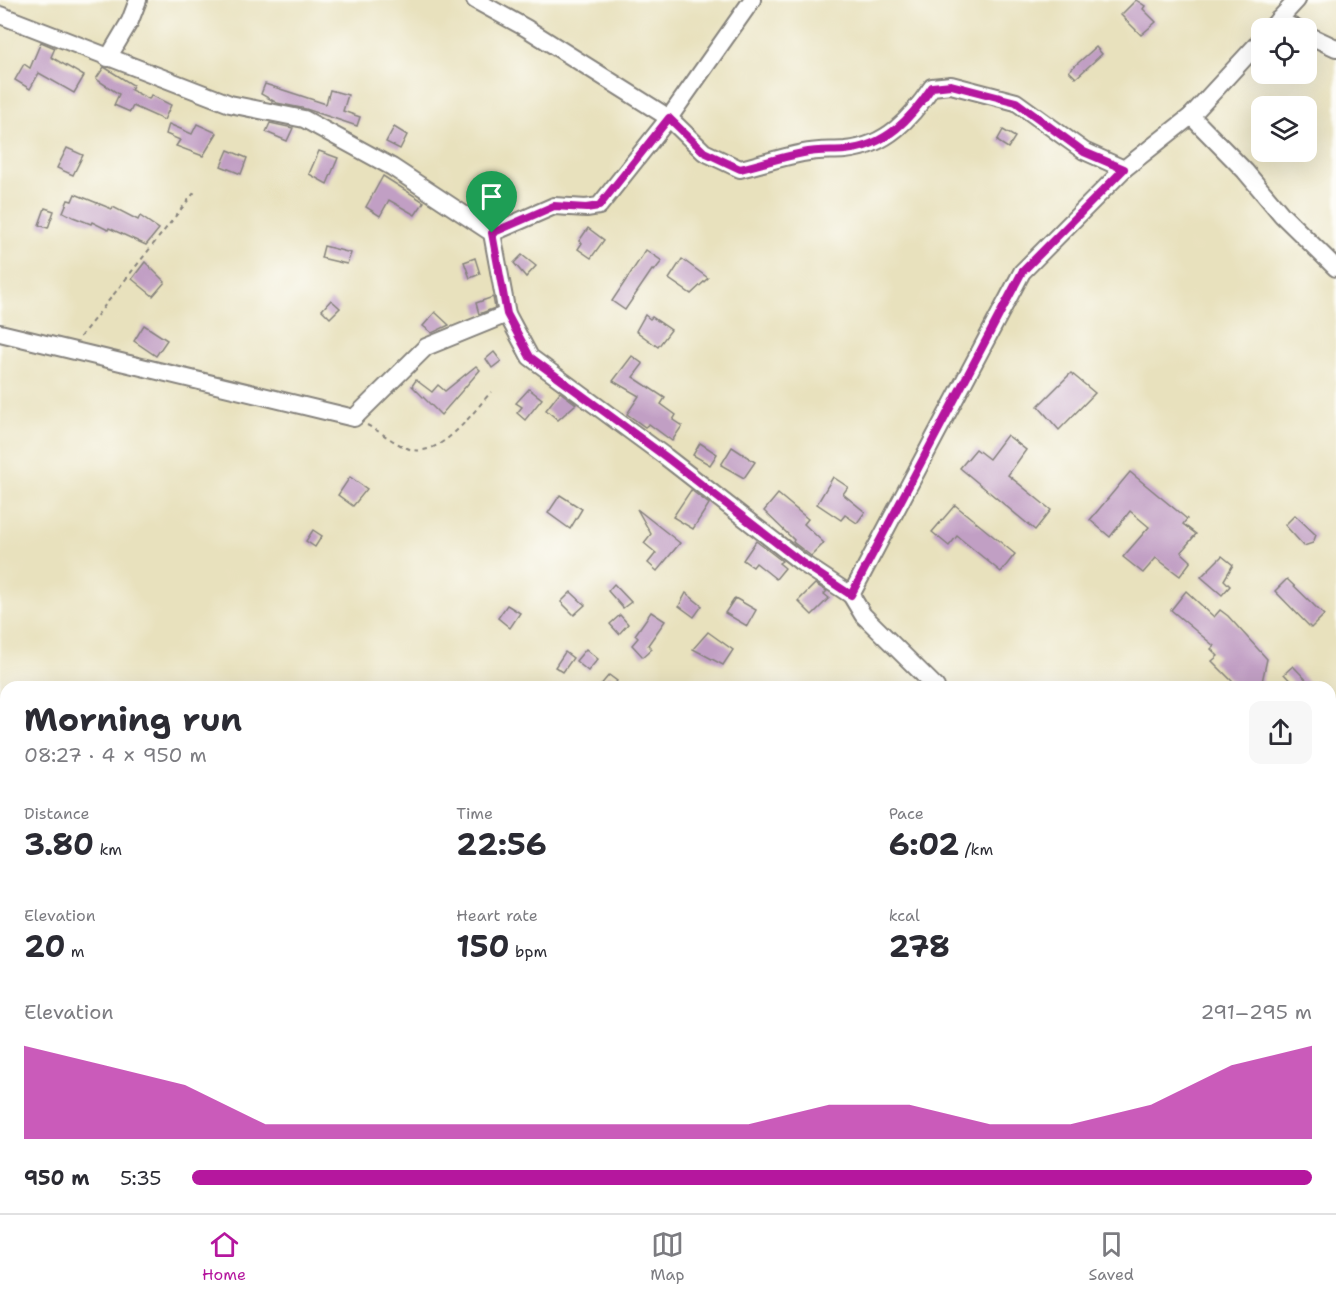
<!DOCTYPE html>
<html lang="en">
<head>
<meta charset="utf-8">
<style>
	:root { --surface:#fff; --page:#f7f7f7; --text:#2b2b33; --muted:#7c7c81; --line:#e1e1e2; --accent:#b5179e }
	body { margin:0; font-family:"Shantell Sans",sans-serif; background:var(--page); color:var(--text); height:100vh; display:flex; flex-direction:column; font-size:22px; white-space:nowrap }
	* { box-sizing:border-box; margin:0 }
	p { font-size:20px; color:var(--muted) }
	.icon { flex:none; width:33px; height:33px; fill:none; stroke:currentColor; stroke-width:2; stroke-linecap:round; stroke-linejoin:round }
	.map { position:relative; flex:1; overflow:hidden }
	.side { position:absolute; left:0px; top:681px; width:1336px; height:532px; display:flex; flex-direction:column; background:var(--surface); border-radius:18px 18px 0 0; box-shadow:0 6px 24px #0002 }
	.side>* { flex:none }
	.tools { position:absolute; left:1251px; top:18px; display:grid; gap:12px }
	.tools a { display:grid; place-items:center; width:66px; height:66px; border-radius:12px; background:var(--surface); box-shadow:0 6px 24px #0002; font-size:30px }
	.pin { position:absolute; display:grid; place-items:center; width:51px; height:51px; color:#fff; margin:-62px -26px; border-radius:50% 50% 50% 0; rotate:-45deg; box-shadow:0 0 6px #0007 }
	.pin .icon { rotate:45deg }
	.round { display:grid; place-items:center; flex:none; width:63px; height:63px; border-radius:12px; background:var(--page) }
	.head { display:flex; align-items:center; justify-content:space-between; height:102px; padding:0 24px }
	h1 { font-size:33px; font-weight:700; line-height:45px }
	.stats { display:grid; grid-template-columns:repeat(3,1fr); gap:9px; height:102px; padding:6px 24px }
	.stats div { display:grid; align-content:center }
	.stats b { font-size:30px; font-weight:700 }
	.stats small { font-size:16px; font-weight:400 }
	.stats p { font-size:16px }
	.chart { height:168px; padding:12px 24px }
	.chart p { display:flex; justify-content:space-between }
	.chart svg { width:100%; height:108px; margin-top:6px; fill:var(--accent); opacity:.7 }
	ul { padding:0 24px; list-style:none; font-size:20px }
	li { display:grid; grid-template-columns:96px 72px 1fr; align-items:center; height:45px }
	li i { height:15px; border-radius:8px; background:var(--accent) }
	.menu { display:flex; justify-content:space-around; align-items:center; height:84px; border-top:2px solid var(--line); background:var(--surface); font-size:16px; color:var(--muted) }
	.menu a { display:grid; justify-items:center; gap:3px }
	.menu .active { color:var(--accent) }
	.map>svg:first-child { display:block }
	.building { fill:#c19fc4 }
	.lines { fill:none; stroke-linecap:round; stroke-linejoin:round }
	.minor-casing { stroke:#85827c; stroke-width:20 }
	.path { stroke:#85827c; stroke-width:2; stroke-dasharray:4.5 4.5; stroke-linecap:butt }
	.minor { stroke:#fff; stroke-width:16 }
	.route-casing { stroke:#fff; stroke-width:12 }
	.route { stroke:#b5179e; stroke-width:8 }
</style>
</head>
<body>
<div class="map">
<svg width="1336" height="1213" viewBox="0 0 1336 1213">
	<rect width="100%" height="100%" fill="#fdfcf7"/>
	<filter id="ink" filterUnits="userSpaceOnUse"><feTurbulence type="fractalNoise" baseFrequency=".0167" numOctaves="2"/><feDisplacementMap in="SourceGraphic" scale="12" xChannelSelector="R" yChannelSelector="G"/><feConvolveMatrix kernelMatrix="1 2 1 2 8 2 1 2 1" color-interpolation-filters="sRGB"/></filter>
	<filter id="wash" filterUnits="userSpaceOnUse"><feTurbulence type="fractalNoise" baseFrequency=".008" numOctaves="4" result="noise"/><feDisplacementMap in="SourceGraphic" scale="24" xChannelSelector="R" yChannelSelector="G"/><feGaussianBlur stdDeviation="1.35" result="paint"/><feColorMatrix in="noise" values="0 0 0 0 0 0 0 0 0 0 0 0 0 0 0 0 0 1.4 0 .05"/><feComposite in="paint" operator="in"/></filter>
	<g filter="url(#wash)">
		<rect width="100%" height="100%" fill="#e8e1bd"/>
		<g id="blocks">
			<g class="building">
				<path d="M1136 0 1145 6 1143 9 1156 22 1141 35 1121 15Z"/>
				<path d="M41 42 55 48 51 57 84 76 74 93 39 73 30 89 15 80 24 64 30 68Z"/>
				<path d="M1096 47 1102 54 1076 78 1069 71Z"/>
				<path d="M104 67 133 85 131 90 149 99 151 95 171 105 164 120 133 106 130 112 114 105 119 94 96 79Z"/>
				<path d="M265 84 326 104 330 90 348 95 343 111 360 117 357 126 306 109 277 103 261 94Z"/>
				<path d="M270 123 293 128 287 141 266 132Z"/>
				<path d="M169 124 192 134 197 124 217 133 203 156 176 146 180 140 166 134Z"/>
				<path d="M394 127 407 135 400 149 386 142Z"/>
				<path d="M1003 130 1015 137 1008 148 997 141Z"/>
				<path d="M67 148 83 155 73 175 57 168Z"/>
				<path d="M228 150 247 158 241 174 221 166Z"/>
				<path d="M319 151 338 158 327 184 309 174Z"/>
				<path d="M383 176 424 202 415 215 389 200 380 216 366 207Z"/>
				<path d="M75 194 112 209 113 207 138 220 140 216 159 229 146 245 109 228 108 230 92 222 91 224 73 217 63 212 68 200 72 201Z"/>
				<path d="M45 208 54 211 48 228 39 225Z"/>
				<path d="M588 228 604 240 591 258 578 249 582 243 579 241Z"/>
				<path d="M324 246 351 253 347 264 321 258Z"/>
				<path d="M646 250 662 261 654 271 652 270 625 310 612 301Z"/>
				<path d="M522 255 536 266 526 277 514 263Z"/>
				<path d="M475 258 480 274 470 278 464 262Z"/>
				<path d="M682 259 708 278 691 294 669 279Z"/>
				<path d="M145 262 165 282 153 296 132 279Z"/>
				<path d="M493 297 495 308 479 314 476 303Z"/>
				<path d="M331 300 340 308 330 318 322 310Z"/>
				<path d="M435 312 449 325 432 333 423 326Z"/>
				<path d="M645 315 650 319 652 317 671 330 658 347 636 331Z"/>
				<path d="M144 325 167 340 156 356 134 341Z"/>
				<path d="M494 352 501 361 492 368 486 359Z"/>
				<path d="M632 356 643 364 633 377 665 398 661 404 676 415 673 420 682 426 672 441 649 424 645 427 627 414 639 396 613 381Z"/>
				<path d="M476 366 480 370 441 415 412 386 416 380 432 392 438 385 445 391Z"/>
				<path d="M1071 373 1095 393 1059 430 1038 406Z"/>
				<path d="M529 389 542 399 525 420 517 413 522 407 516 403Z"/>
				<path d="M560 392 576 404 558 420 546 410Z"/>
				<path d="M1007 435 1026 450 1008 475 1051 510 1035 530 960 468 976 449 989 459Z"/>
				<path d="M700 443 717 454 710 465 693 455Z"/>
				<path d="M732 447 755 462 744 478 721 465Z"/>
				<path d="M1130 472 1187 519 1183 524 1196 534 1181 552 1191 561 1180 576 1156 558 1143 573 1123 557 1149 527 1130 511 1110 537 1090 520Z"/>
				<path d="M350 477 367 489 353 506 338 495Z"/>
				<path d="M833 477 848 487 843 494 865 512 857 523 845 515 841 520 817 504Z"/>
				<path d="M691 490 709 504 693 529 673 517Z"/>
				<path d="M778 494 808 519 804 524 824 543 811 556 793 542 794 540 764 511Z"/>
				<path d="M560 495 582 509 570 529 548 513Z"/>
				<path d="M955 505 1015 554 1001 572 957 536 949 546 932 532Z"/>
				<path d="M637 509 680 543 657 571 648 563 656 553 644 543 651 534Z"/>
				<path d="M1295 515 1316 535 1313 543 1304 546 1285 525Z"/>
				<path d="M313 530 322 536 315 547 306 541Z"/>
				<path d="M756 541 782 561 779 563 785 568 776 579 756 563 753 567 743 560Z"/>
				<path d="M1222 556 1233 565 1224 580 1230 586 1222 595 1201 577Z"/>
				<path d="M1287 579 1324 615 1311 628 1275 591Z"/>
				<path d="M614 584 631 602 623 608 608 591Z"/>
				<path d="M815 584 827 591 824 594 829 598 812 615 798 601Z"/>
				<path d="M1186 591 1214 617 1220 610 1228 616 1267 659 1262 682 1258 686 1238 687 1212 661 1218 656 1211 649 1214 646 1171 610Z"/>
				<path d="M571 592 585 605 574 615 561 602Z"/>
				<path d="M686 593 702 606 694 617 679 606Z"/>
				<path d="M735 598 756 610 747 626 725 613Z"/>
				<path d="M507 605 520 613 510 628 498 618Z"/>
				<path d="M651 612 665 621 648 645 652 649 643 657 632 645 638 638 635 635Z"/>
				<path d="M620 615 628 624 619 634 610 624Z"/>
				<path d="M708 632 733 650 723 665 693 649Z"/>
				<path d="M586 649 598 659 588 671 576 661Z"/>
				<path d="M565 652 573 658 563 672 555 667Z"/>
				<path d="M1293 666 1313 687H1296L1284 674Z"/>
				<path d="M609 675 617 681 613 687H599Z"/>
			</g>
		</g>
	</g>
	<g filter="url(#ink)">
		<use href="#blocks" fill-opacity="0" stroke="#85827c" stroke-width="1.5"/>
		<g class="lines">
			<defs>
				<g id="minor">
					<path d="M475 0 526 28 669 118 704 152 740 169C761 164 782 157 803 153 817 150 831 151 845 150 887 146 911 118 932 87L951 85 1016 102 1084 151 1124 169"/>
					<path d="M0 15 230 104 304 119 392 167 492 233 507 314 530 357 666 457 801 562 851 595"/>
					<path d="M1278 20 1295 28"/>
					<path d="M1271 28 1297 0"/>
					<path d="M1306 34 1336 48"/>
					<path d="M108 58 130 21 138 0"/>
					<path d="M1191 116 1245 171 1282 215 1336 268"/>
					<path d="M492 233 554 206 586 208 599 206 669 118 752 0"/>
					<path d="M0 333 354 418 426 347 507 314"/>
					<path d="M936 687 863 615 851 595 1022 272 1124 169 1191 116 1262 39"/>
					<path d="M1330 758 1336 753"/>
					<path d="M1330 1030 1336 1026"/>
					<path d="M1330 1077 1336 1083"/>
				</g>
			</defs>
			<use href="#minor" class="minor-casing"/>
			<g class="path">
				<path d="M80 337 197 189"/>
				<path d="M367 425C381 432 394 443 407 448 439 462 473 412 491 392"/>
				<path d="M0 807 6 810"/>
			</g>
			<use href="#minor" class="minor"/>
		</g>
	</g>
	<g class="lines" filter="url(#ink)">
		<defs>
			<path id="route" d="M951 85 1016 102 1084 152 1124 169 1022 272 851 595 801 562 666 457 530 357 507 314 492 233 554 206 586 208 599 206 669 118 704 152 740 169C761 164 782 157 803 153 817 150 831 151 845 150 887 146 911 118 932 87Z"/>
		</defs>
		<use href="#route" class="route-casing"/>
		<use href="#route" class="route"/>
	</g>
</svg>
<div class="tools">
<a><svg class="icon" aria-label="locate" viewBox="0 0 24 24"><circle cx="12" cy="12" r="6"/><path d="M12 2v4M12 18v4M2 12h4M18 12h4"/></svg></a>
<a><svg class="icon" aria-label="layers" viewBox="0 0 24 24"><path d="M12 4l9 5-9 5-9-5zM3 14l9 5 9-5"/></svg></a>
</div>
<div class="pin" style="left:492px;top:233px;background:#1e9e55"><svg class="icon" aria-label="arrive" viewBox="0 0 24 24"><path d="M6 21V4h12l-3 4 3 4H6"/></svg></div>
<section class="side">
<div class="head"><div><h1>Morning run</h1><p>08:27 · 4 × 950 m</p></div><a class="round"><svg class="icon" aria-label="share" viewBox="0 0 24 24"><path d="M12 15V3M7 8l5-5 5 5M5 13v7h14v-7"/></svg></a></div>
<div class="stats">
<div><p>Distance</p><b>3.80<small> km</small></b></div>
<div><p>Time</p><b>22:56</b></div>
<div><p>Pace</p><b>6:02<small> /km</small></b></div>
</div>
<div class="stats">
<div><p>Elevation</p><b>20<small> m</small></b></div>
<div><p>Heart rate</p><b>150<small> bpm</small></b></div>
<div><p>kcal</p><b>278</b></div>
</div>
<div class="chart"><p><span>Elevation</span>291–295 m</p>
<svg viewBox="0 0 160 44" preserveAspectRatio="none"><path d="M0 44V6L10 14L20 22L30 38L40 38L50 38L60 38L70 38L80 38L90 38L100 30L110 30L120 38L130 38L140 30L150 14L160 6V44z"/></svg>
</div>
<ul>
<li><b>950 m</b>5:35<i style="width:100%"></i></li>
</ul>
</section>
</div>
<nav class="menu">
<a class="active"><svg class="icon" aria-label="home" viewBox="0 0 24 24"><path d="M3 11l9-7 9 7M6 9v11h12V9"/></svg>Home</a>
<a><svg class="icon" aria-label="map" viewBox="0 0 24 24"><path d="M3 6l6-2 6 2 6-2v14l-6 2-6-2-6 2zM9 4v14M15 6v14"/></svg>Map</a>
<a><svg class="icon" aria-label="saved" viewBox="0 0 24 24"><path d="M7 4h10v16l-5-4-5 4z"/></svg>Saved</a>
</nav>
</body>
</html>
